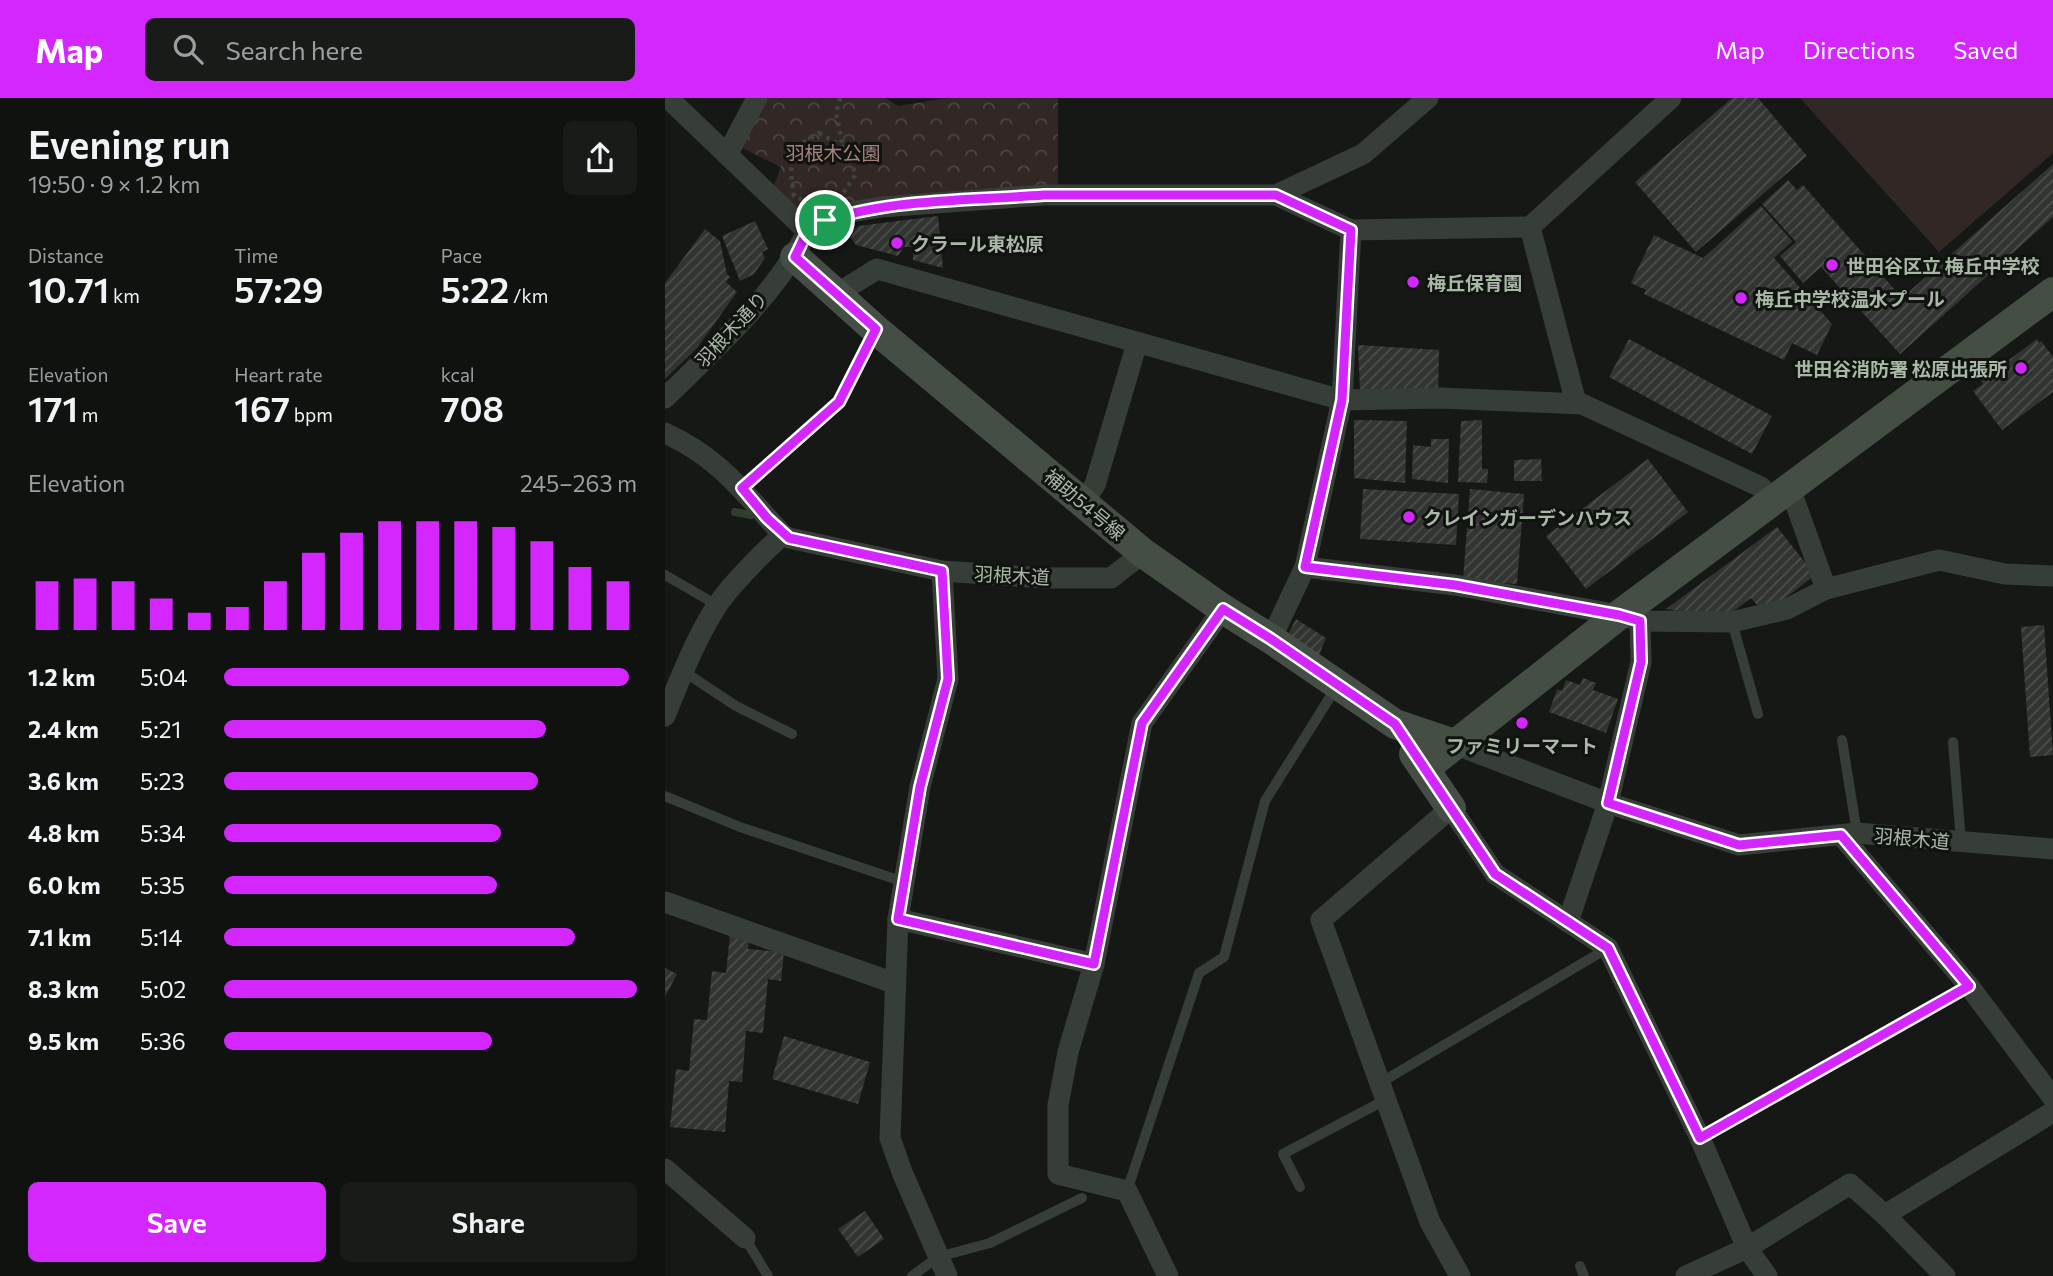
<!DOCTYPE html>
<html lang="en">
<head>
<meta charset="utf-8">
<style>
	:root { --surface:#101210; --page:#191b19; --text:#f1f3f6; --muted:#9c9e9f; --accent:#d427ff }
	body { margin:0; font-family:Commissioner,"Noto Sans JP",sans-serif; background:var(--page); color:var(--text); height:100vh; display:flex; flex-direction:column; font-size:26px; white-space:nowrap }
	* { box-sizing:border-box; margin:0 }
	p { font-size:23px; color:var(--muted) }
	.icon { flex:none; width:38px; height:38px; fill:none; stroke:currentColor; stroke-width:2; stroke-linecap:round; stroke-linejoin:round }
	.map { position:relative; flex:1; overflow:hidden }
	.side { display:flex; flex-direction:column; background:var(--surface); width:665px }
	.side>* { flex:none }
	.pin { position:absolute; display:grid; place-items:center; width:60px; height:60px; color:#fff; margin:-30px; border:4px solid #fff; border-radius:50%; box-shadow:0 2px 7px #0007 }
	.round { display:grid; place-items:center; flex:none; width:74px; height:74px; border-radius:10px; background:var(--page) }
	.headline { display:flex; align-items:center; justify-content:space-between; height:119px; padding:0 28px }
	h1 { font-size:38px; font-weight:600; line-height:52px }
	.stats { display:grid; grid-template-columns:repeat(3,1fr); gap:10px; height:119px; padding:7px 28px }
	.stats div { display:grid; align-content:center }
	.stats b { font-size:35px; font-weight:600 }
	.stats small { font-size:19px; font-weight:400 }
	.stats p { font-size:19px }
	.chart { height:196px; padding:14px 28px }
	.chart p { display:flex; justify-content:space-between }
	.chart svg { width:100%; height:126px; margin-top:7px; stroke:var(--accent); stroke-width:6 }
	.action { display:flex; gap:14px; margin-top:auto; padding:14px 28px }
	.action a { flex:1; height:80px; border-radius:10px; background:var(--accent); color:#fff; font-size:28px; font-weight:600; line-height:80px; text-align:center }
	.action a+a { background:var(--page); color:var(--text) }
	ul { padding:0 28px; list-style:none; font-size:23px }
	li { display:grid; grid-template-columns:112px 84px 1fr; align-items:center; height:52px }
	li i { height:18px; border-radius:9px; background:var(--accent) }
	header { display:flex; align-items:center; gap:42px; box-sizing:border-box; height:98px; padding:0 35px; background:var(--accent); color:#fff }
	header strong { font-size:33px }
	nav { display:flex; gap:38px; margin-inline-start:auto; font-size:24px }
	.search { width:490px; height:63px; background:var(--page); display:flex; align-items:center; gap:18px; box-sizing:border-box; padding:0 24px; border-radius:10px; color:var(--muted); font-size:26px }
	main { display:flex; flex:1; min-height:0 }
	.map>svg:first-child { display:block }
	.grass { fill:#312825 }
	.park { fill:url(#park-crowns) }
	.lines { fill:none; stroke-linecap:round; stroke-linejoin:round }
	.stream { stroke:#333d2b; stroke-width:8 }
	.building { fill:url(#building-hatch) }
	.path { stroke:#3e453c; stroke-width:4.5; stroke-dasharray:3.5 5; stroke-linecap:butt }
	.lane { stroke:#373e37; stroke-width:10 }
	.street { stroke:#373e37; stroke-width:21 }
	.secondary { stroke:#454e44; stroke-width:30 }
	.route-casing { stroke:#fff; stroke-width:14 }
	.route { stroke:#d427ff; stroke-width:9 }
	.poi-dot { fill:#d427ff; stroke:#111311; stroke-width:2.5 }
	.labels { text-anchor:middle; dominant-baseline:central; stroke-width:6; stroke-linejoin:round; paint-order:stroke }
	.park-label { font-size:19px; fill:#a6847c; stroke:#111311 }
	.poi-label { font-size:19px; font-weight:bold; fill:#aab9a7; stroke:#111311; text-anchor:start }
	.street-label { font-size:19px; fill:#aab9a7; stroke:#111311 }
</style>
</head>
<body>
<header>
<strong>Map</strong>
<div class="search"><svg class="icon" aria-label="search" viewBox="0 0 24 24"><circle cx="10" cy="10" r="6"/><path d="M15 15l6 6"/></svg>Search here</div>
<nav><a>Map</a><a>Directions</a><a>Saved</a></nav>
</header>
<main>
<section class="side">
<div class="headline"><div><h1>Evening run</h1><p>19:50 · 9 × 1.2 km</p></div><a class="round"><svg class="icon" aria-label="share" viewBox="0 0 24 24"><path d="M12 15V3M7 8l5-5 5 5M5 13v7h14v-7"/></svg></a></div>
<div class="stats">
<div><p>Distance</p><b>10.71<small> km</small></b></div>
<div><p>Time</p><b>57:29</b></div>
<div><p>Pace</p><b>5:22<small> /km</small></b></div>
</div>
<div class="stats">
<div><p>Elevation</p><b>171<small> m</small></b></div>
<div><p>Heart rate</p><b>167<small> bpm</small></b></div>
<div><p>kcal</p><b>708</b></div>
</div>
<div class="chart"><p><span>Elevation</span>245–263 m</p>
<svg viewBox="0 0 160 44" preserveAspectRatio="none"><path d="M5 44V27M15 44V26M25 44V27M35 44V33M45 44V38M55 44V36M65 44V27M75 44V17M85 44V10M95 44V6M105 44V6M115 44V6M125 44V8M135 44V13M145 44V22M155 44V27"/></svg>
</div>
<ul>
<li><b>1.2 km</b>5:04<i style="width:98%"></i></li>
<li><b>2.4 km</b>5:21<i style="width:78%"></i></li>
<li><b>3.6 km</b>5:23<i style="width:76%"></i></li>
<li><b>4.8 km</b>5:34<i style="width:67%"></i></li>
<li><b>6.0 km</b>5:35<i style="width:66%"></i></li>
<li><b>7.1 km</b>5:14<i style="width:85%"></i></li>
<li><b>8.3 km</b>5:02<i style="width:100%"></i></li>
<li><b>9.5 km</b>5:36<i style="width:65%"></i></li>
</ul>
<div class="action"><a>Save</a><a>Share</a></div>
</section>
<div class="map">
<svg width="1388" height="1178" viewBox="0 0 1388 1178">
	<defs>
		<pattern id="park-crowns" width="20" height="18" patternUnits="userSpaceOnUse" patternTransform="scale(1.75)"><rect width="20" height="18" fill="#312825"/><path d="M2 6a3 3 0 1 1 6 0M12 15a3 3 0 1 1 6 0" fill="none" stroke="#4c4542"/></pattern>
		<pattern id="building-hatch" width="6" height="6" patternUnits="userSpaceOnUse" patternTransform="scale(1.75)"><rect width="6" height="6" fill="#313431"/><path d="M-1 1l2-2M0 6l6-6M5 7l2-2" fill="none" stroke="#4c4f4c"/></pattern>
	</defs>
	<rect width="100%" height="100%" fill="#161816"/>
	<path class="grass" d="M1135 0H1388V55L1274 154Z"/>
	<path class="park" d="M103 0H220L233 8 282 0H393V89L215 99 135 115 108 90 116 69 75 49Z"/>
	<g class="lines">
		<path class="stream" d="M70 414 86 417"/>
	</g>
	<g class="building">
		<path d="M1067 0H1093L1142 58 1031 154 970 84Z"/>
		<path d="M1388 66V119L1235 256 1156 169 1138 185 1115 158 1131 144 1097 106 1123 82 1132 92 1138 87 1237 200Z"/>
		<path d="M1096 108 1127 143 1109 160 1167 226 1152 257 1127 245 1119 262 979 196 981 192 966 185 989 137 1038 160Z"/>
		<path d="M273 118 278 170 248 162V149H239L233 158 191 147 186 140 188 132 193 128Z"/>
		<path d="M90 123 103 151 97 154 100 160 89 176 75 183 57 138Z"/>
		<path d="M40 131 55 143 62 176 65 179 61 184 72 194 32 250 0 281V185Z"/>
		<path d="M964 241 1107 318 1087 356 944 279Z"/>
		<path d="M1372 241 1374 245 1376 243 1388 259V294L1337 332 1308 293 1318 286 1316 283Z"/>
		<path d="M693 247 774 252 773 296 695 292Z"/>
		<path d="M689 322 742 323 740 385 689 380Z"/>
		<path d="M817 322V371H823L822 385 793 384 796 323Z"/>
		<path d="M766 341H784L783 385 747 381 748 347 766 349Z"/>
		<path d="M876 361 877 383H849V362Z"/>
		<path d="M983 361 1023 414 921 491 881 438Z"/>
		<path d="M698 391 794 396 791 447 695 441Z"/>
		<path d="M805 391 859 396 852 486 798 482Z"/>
		<path d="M1112 429 1150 477 1100 516 1086 500 1058 521 1001 511Z"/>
		<path d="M631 521 661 540 650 567 619 544Z"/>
		<path d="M1379 527 1388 657 1365 659 1356 529Z"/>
		<path d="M918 580 931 585 928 592 953 601 941 635 884 614 892 591 897 593 901 582 915 587Z"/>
		<path d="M65 836 84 838 83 851 119 854 116 883 103 881 98 935 81 933 77 984 64 983 60 1034 5 1029 11 971 24 973 29 921 42 922 47 873 61 875Z"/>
		<path d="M0 870 12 876 0 899Z"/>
		<path d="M119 938 205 964 193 1006 107 981Z"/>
		<path d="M200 1113 219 1141 193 1159 173 1131Z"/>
	</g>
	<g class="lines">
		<g class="path">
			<path d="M175 0 171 15 178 48"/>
			<path d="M154 35 178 49 191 76 176 98 152 109 129 98 126 75 129 50Z"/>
		</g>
		<g class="lane">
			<path d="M77 390 174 305 209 235"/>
			<path d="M0 477 52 507"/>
			<path d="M1067 524 1093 616"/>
			<path d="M18 573 71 608 127 636"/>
			<path d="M1177 642 1192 735"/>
			<path d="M1288 644 1296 744"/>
			<path d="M0 698 75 729 239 784"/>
			<path d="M715 985 943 850"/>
			<path d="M1035 1040 1304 888"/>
			<path d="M635 1089 618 1056 720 1002"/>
			<path d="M462 1093 534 875 559 859 600 703 672 588"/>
			<path d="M80 1140 103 1178"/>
			<path d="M915 1168 919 1178"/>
			<path d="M247 1178 273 1159 325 1145 417 1100"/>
		</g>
		<g class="street">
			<path d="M3 0 142 133"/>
			<path d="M62 57 92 0"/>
			<path d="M611 97 686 132 865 129"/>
			<path d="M170 197 212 171 677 302 775 300 917 306 1096 389 1108 404"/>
			<path d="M0 300C52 249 114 194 145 128L180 115 216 109 378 97H611L698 56 763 0"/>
			<path d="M911 305 865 129 1006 0"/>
			<path d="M0 335C55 360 79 395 118 437L124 440 277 473 379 480H446L478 455"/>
			<path d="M1123 393 1130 404 1161 491"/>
			<path d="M418 404 430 387 472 245"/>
			<path d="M640 469 790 487 954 517 975 523 1067 524 1122 511 1161 491 1274 462 1340 476 1388 478"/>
			<path d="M277 473 283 581 255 689 233 821 225 1040 237 1074 282 1178"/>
			<path d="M606 541 640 469 677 302 686 132"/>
			<path d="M0 618C15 581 30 542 51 509 63 490 100 452 118 437"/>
			<path d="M789 646 943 705 1074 747 1192 735 1388 751"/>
			<path d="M1176 737 1304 888 1388 1000"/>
			<path d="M0 804 229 885"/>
			<path d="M233 821 429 866"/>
			<path d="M903 824 943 705 976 564 975 523"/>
			<path d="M0 1071 80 1140"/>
			<path d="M1220 1117 1388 1014"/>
			<path d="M503 1178 462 1093 393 1076V1007L403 954 429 866 477 625 558 511"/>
			<path d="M795 1178 765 1124 656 822 786 710 830 776 943 850 1035 1040 1082 1150 1102 1178"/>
			<path d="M1021 1178 1082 1150 1185 1086 1220 1117 1280 1178"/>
		</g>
		<g class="secondary">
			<path d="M130 159 210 231 478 455 558 511 606 541 730 626 789 646"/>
			<path d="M749 656 786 710"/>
			<path d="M759 671 954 517 1388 194"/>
		</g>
	</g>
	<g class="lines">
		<defs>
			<path id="route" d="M379 97H611L686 132 677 302 640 469 790 487 954 517 975 523 976 564 943 705 1074 747 1176 737 1304 888 1035 1040 943 850 830 776 730 626 606 541 558 511 477 625 429 866 233 821 255 689 283 581 277 473 124 440 102 420 77 390 174 304 211 231 130 159 145 128C218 100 301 103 379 97Z"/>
		</defs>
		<use href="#route" class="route-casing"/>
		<use href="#route" class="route"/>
	</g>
	<g class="poi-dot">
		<circle cx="232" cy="145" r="7"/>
		<circle cx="1167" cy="167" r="7"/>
		<circle cx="748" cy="184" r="7"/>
		<circle cx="1076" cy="200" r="7"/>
		<circle cx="1356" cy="270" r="7"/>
		<circle cx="744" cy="419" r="7"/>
		<circle cx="857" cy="625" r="7"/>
	</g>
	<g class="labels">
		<g class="park-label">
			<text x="168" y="54">羽根木公園</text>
		</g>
		<g class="poi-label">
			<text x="246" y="145">クラール東松原</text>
			<text x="1181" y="167">世田谷区立 梅丘中学校</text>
			<text x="762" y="184">梅丘保育園</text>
			<text x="1090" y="200">梅丘中学校温水プール</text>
			<text x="1342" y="270" text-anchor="end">世田谷消防署 松原出張所</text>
			<text x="758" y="419">クレインガーデンハウス</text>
			<text x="857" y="647" text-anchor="middle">ファミリーマート</text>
		</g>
		<g class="street-label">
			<text transform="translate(66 231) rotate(-47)">羽根木通り</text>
			<text transform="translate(420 406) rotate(40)">補助54号線</text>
			<text transform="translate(347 477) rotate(3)">羽根木道</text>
			<text transform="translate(1247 740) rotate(5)">羽根木道</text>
		</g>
	</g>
</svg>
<div class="pin" style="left:160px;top:122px;background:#1e9e55"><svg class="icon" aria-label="arrive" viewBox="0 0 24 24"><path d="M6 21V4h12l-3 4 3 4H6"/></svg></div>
</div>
</main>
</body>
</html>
